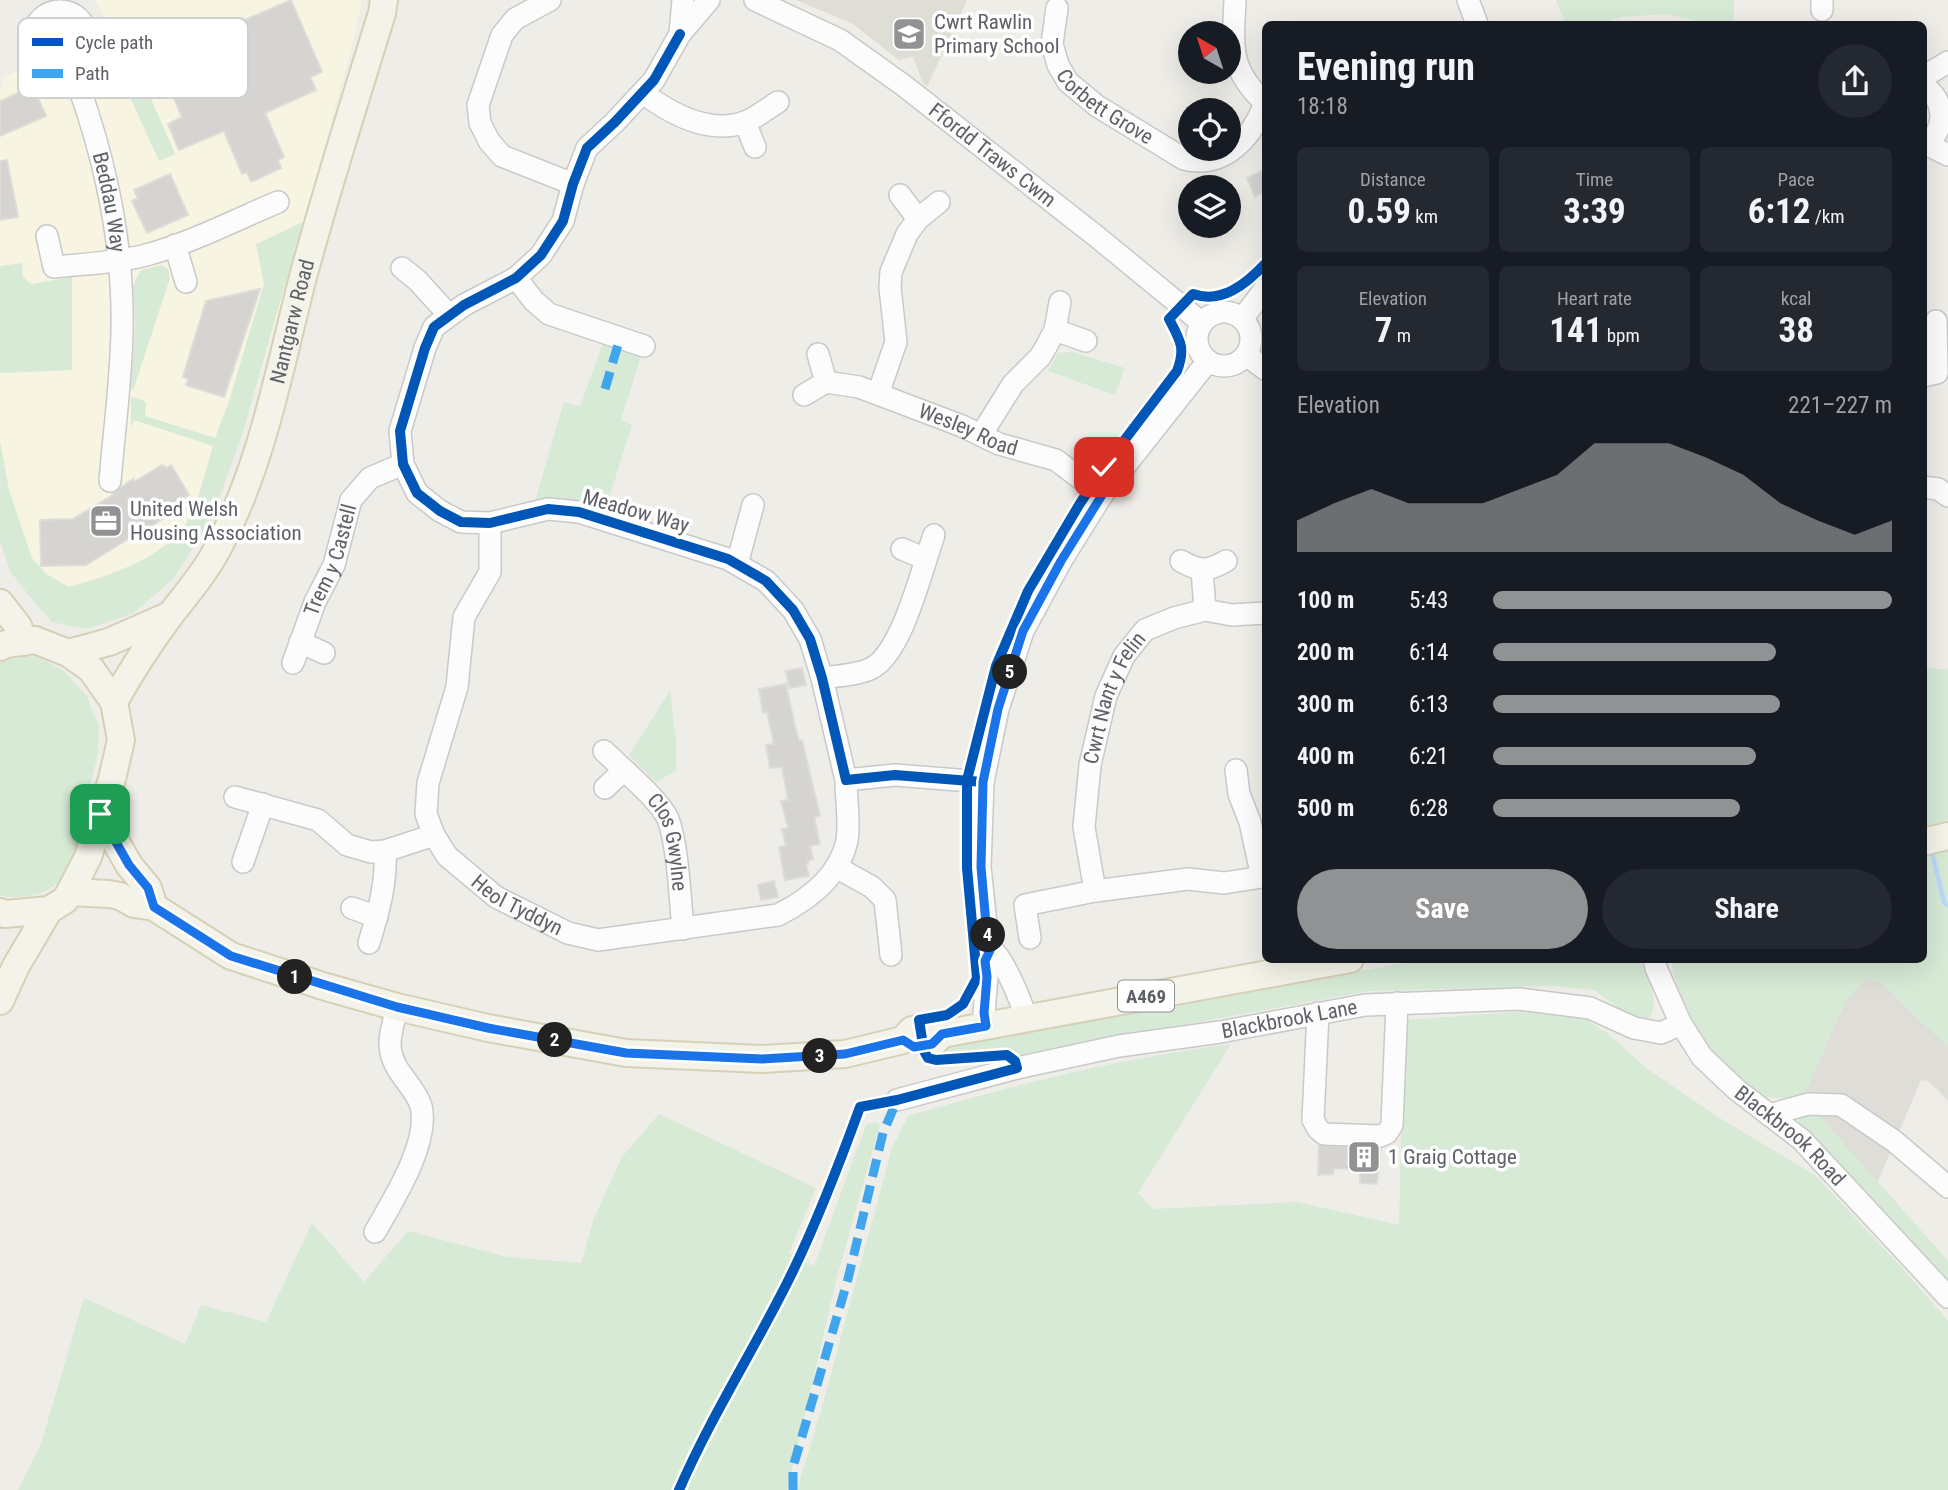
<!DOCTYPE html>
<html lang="en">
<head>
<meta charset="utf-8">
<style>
	:root { --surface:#171b24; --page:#242831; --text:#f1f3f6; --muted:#9ea1a6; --accent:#909294 }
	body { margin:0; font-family:"Roboto Condensed",sans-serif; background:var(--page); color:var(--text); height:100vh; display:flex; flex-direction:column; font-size:26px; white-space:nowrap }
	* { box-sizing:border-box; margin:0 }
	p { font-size:23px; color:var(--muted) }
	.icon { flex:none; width:38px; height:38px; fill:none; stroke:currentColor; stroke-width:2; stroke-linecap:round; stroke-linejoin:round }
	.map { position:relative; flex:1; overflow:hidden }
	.details { position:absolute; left:1262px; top:21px; width:665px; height:942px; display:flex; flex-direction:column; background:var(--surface); border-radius:10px; box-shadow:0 7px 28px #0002 }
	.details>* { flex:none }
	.needle { width:46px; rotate:321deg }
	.buttons { position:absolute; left:1178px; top:21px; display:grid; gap:14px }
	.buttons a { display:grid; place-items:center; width:63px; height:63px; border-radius:50%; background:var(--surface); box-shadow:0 7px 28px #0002; font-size:35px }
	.pin { position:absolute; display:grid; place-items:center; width:60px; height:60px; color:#fff; margin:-30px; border-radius:14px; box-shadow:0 4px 10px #0006 }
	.km { position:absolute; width:35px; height:35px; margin:-18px; border-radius:50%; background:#222; color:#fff; font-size:19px; line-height:35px; text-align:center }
	.round { display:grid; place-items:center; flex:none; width:74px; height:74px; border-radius:37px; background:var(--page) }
	.summary { display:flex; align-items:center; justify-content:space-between; height:119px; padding:0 35px }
	h1 { font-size:38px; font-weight:700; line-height:52px }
	.metrics { display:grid; grid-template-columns:repeat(3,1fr); gap:10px; height:119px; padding:7px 35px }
	.metrics div { display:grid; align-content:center; border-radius:10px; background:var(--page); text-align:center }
	.metrics b { font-size:35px; font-weight:700 }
	.metrics small { font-size:19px; font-weight:400 }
	.metrics p { font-size:19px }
	.chart { height:196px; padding:14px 35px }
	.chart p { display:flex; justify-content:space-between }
	.chart svg { width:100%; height:126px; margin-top:7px; fill:var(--accent); opacity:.7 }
	.action { display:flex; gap:14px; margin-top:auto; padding:14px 35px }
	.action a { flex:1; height:80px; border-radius:42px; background:var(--accent); color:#fff; font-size:28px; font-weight:700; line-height:80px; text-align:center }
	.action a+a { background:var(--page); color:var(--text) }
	ul { padding:0 35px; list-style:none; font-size:23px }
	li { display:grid; grid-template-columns:112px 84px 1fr; align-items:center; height:52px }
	li i { height:18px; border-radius:9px; background:var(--accent) }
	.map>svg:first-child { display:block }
	.commercial { fill:#f7f4e2 }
	.industrial { fill:#deddd8 }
	.education { fill:#deddd6 }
	.green { fill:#d6ead6 }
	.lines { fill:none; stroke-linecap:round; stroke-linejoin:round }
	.stream { stroke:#bcd9f8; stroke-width:5 }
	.building { fill:#d5d4d1; stroke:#dddcd8; stroke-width:2 }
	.minor-casing { stroke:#cac9c9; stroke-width:24 }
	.major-casing { stroke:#d6d0b6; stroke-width:30 }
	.minor { stroke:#fcfcfc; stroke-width:21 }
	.major { stroke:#f3f3e9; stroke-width:26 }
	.quiet { stroke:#41a5ee; stroke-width:9; stroke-dasharray:18 9; stroke-linecap:butt }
	.cycleway-casing { stroke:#fff; stroke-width:15 }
	.cycleway { stroke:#0057b8; stroke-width:10 }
	.route-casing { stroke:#fff; stroke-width:14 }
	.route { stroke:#1a73e8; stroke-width:9 }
	.labels { text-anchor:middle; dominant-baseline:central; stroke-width:7; stroke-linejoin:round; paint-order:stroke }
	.shield { fill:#fff; stroke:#8e9095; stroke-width:2 }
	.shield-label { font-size:19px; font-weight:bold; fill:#5e6167 }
	.poi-label { font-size:21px; fill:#5e6167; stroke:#fff; text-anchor:start }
	.street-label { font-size:21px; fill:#5e6167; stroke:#fff }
	.key { fill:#fff; stroke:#cfd0d1; stroke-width:2 }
	.key-label { font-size:19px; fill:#5e6167 }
</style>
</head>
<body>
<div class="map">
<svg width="1948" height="1490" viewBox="0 0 1948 1490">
	<rect width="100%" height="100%" fill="#eeede8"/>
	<path class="commercial" d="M91 0H362L352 46 276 322 244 429 148 596 46 612 0 482V87L4 86 1 78 16 72 38 73 61 89 70 101 97 91 93 69 101 49 114 37 96 1Z"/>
	<path class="industrial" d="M1866 978 1880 981 1948 1047V1101L1936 1088 1927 1081 1921 1080 1877 1183 1817 1113 1804 1095 1846 1000Z"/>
	<path class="education" d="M796 0H967L927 87 922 81 913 57 899 60 853 24Z"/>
	<g class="green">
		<path d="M1556 0H1734V24L1704 22 1666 14 1622 17 1594 24H1566Z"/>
		<path d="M128 25 134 29 124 37 175 154 159 161 115 64 101 70 93 69 101 49Z"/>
		<path d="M303 222 244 429 212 519 172 580 132 614 87 629 52 622 31 598 10 571 0 541V441L9 490 32 558 46 574 69 587C108 576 169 557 189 518 200 496 206 469 213 446L134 420 131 427V397L143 400 146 403 145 416 215 438 229 401 264 284 256 244Z"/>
		<path d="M22 263 23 277 31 284 72 277V370L0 373V266Z"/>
		<path d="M162 265 168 269 170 278 133 391 131 387 135 327 133 285 141 270Z"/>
		<path d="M606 334 644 346 621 420 632 425 602 520 535 512 536 498 564 402 580 407Z"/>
		<path d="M1072 352 1125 368 1115 395 1048 371 1058 353Z"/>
		<path d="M15 654 38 657 63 670 87 697 99 727 98 753 72 861C58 893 33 900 0 896V659Z"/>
		<path d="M1923 667 1948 670V820L1923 827Z"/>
		<path d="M670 691 676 742V770L656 782 629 755Z"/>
		<path d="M1948 852V1047L1880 981 1866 978 1846 1001 1804 1095C1788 1101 1779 1096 1762 1098 1722 1067 1701 1042 1682 996 1676 983 1672 973 1672 959H1923V857Z"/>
		<path d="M1426 959H1639C1648 978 1662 1003 1647 1021L1635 1020 1594 990 1552 986 1370 991 1077 1044 1019 1060C1002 1043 958 1054 936 1057L928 1050Z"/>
		<path d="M1531 1011 1563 1012 1582 1017 1607 1033 1649 1070 1718 1117 1816 1176 1905 1271 1948 1321V1490H798L799 1483 822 1407 892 1148 908 1116C1013 1085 1122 1058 1231 1044L1138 1193 1153 1209 1297 1202 1399 1225 1404 1020Z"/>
		<path d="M1817 1113 1948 1261V1285L1798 1122 1799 1116Z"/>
		<path d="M659 1114 816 1188 789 1253 814 1266 866 1125 874 1122 880 1124 837 1277 787 1490H18L41 1444 84 1298 185 1344 201 1305 266 1322 312 1223 364 1282 408 1231 507 1257 581 1263 594 1218 622 1157Z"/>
	</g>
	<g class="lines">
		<g class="stream">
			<path d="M1923 818 1927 833"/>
			<path d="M1931 849 1944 902 1948 905"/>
		</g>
	</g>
	<g class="building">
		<path d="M291 0 322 72 310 77 316 90 265 113 284 157 278 160 281 168 251 182 247 172 242 174 224 131 179 150 168 124 182 117 160 67 173 61 169 53Z"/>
		<path d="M33 86 46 116 0 136V101Z"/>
		<path d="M7 160 18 217 0 220V161Z"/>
		<path d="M1265 169V192L1255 197 1247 178Z"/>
		<path d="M170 174 188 215 147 233 132 201 138 198 134 190Z"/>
		<path d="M260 289 224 397 186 385 188 379 183 377 206 301Z"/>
		<path d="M162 465 167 468 171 465 189 495 184 498 186 503 137 536 136 534 86 565 41 566 40 520 73 519 113 495 112 494 133 479 134 482Z"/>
		<path d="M802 668 806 685 789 688 786 671Z"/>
		<path d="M786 684 795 727 799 741 802 740 820 816 814 817 820 844 810 846 813 859 808 861V864L806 865 809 876 785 880 779 847 786 846 782 829 788 828 781 801 788 800 782 767 770 768 766 745 774 744 767 712 763 713 759 689Z"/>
		<path d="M774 881 778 897 761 900 758 885Z"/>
		<path d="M1319 1145 1381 1149 1377 1184 1360 1183V1170L1334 1168 1333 1174 1318 1175Z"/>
	</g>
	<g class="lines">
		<defs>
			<g id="minor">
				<path d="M550 0 515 19 502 35 478 105 480 123 489 141 502 156 573 184"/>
				<path d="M683 0 680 34 709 0"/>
				<path id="s1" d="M755 0 840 40 903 85 1096 236 1202 323"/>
				<path d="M1235 0C1233 47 1228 68 1265 103"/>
				<path d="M1468 0 1477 24"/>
				<path id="s2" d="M1057 8 1052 44 1058 65 1068 82 1097 106 1184 159C1224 169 1252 138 1265 103"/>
				<path d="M1822 10V0"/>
				<circle cx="60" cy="38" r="27"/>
				<path d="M680 34 654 80 615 122 587 148 573 184 563 221 541 255 516 278 464 305 434 327 425 348 400 431 403 464 417 493 440 511 461 522 490 523 548 509 579 512 728 559 766 581 793 610 810 639 822 678 846 780 895 775 983 782"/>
				<path id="s3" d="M70 63C103 148 124 240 122 332 121 382 114 432 110 481"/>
				<path d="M1923 77 1948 62"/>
				<path d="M1923 85C1946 101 1948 130 1923 146"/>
				<path d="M643 93C671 114 709 135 745 122 756 118 768 108 778 102"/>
				<path d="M745 122 755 147"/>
				<path d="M1926 144 1948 155"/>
				<path d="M900 195 918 219"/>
				<path d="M47 236 54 267C84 264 116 263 146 255 191 243 235 220 278 202"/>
				<path d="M175 245 186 282"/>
				<path d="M402 268 417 280 449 315"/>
				<path d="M516 278 534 301 549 314 644 346"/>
				<circle cx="1224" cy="339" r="27"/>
				<path d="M1242 319 1265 289"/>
				<path d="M1055 330 1086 341"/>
				<path id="s4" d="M818 354 826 382 859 387 962 426 999 444 1056 460 1102 495"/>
				<path d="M1246 355 1265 369"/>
				<path d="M1923 376 1937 373 1936 321"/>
				<path d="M878 394 896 342 890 288 891 272 907 234 918 219 939 202"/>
				<path d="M804 395 826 382"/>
				<path d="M981 435 1013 384 1040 357 1046 347 1055 330 1060 302"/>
				<path d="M1923 487 1938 489 1948 496"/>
				<path id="s5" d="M490 523V572L464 617 457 687 428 783 426 814 434 835 447 856 496 897 568 933 598 940 778 915C808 900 839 877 847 841 850 822 846 799 846 780"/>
				<path d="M902 549 926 559"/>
				<path d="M1181 561C1199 572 1209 571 1226 561"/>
				<path d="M737 564 753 505"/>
				<path d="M1202 570 1205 610"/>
				<path d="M300 642 324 653"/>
				<path id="s6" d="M293 663 315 602 334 565 351 500 370 478 403 464"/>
				<path d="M822 678C837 676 857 675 870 669 902 655 922 568 934 535"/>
				<path id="s7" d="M604 751C621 768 659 799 668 819 678 845 680 900 683 929"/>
				<path id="s8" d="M1236 770 1239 794 1250 822 1262 877 1224 883 1188 879 1095 891 1084 827 1090 765 1106 696 1124 656 1145 630 1174 618 1205 610 1232 615 1265 613"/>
				<path d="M605 788 624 770"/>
				<path d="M235 797 318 820 347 845 371 852 385 851 434 835"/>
				<path d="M243 862 263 804"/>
				<path d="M836 867 872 887 885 900 891 955"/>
				<path d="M352 908 377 917"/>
				<path d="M1030 938 1025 905 1095 891"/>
				<path d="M369 943C378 913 387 883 385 851"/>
				<path d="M991 948C1004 960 1021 1000 1026 1018"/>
				<path id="s9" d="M1654 959 1656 968 1681 1024 1702 1057 1737 1090 1802 1140 1948 1297"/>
				<path d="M1318 1013 1313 1120 1318 1129 1324 1134 1380 1136 1387 1133 1392 1125 1397 1003"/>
				<path d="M986 1026 984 1013 987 977 985 961 991 948 986 924 980 867 983 782 998 709 1023 631 1061 561 1102 495 1208 361"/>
				<path id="s10" d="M897 1100 1017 1068 1119 1046 1220 1032 1365 1005 1519 999 1590 1008 1634 1028 1661 1033 1681 1024"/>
				<path d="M1769 1115 1808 1104 1841 1105 1894 1141 1948 1187"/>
				<path d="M375 1232C393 1200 430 1143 421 1106 418 1096 410 1086 404 1078 383 1051 390 1038 397 1007"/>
			</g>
			<g id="major">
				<path d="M0 603 18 626 24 642"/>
				<path d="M0 647 6 644 35 640 68 653 91 669 114 702 121 740 112 779 88 857 70 892 65 900 49 910 5 914 0 912"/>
				<path d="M68 653 109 642 168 616"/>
				<path id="s11" d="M114 702C130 673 148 645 168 618 187 593 206 572 220 544 263 462 280 366 303 277 327 188 355 101 382 13L384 0"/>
				<path d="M100 814 129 865 148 888 154 907"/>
				<path d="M1923 842 1948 836"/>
				<path d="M70 892 109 894 120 896 134 904 154 907 231 956 326 987 397 1007 488 1028 626 1053 762 1059 845 1054 903 1040 912 1030 929 1027 942 1034"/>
				<path d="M0 1001 16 966 49 910"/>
				<path d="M928 1045 932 1044 942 1034 1350 959"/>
			</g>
		</defs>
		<use href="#minor" class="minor-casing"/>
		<use href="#major" class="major-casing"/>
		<use href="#minor" class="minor"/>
		<use href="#major" class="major"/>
		<g class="quiet">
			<path d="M605 389 620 338"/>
			<path d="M793 1490V1467L848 1279 883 1133 897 1100"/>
		</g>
		<defs>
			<g id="cycleway">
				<path d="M680 34 654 80 615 122 587 148 573 184 563 221 541 255 516 278 464 305 434 327 425 348 400 431 403 464 417 493 440 511 461 522 490 523 548 509 579 512 728 559 766 581 793 610 810 639 822 678 846 780 895 775 983 782"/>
				<path d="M679 1490C712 1414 757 1345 793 1271 819 1217 840 1162 860 1107L897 1100 1017 1068 1015 1061 1007 1055 936 1060 928 1058 924 1051 919 1020 947 1015 963 1004 977 978 967 868V780L996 666 1028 591 1079 505 1104 467 1177 371C1186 348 1180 340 1169 319L1193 294C1222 304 1246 284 1265 264"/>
			</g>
		</defs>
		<use href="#cycleway" class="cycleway-casing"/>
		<use href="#cycleway" class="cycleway"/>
	</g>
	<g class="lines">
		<defs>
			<path id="route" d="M100 814 129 865 148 888 154 907 231 956 397 1007 488 1028 626 1053 762 1059 845 1054 903 1040 914 1047 932 1044 942 1034 986 1026 984 1013 987 977 985 961 991 948 986 924 981 867 983 782 998 709 1023 631 1061 561 1102 495 1092 488 1104 467"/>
		</defs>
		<use href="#route" class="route-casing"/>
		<use href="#route" class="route"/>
	</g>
	<defs>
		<symbol id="school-square" viewBox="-11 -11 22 22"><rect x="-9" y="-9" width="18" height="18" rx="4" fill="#909294" stroke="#fff"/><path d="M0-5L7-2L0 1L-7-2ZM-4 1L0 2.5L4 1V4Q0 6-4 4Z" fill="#fff"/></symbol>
		<symbol id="office-square" viewBox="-11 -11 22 22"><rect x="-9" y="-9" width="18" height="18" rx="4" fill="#909294" stroke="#fff"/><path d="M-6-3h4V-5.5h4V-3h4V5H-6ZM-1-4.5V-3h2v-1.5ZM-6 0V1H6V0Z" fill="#fff"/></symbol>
		<symbol id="building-square" viewBox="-11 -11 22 22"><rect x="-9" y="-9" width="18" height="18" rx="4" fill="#909294" stroke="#fff"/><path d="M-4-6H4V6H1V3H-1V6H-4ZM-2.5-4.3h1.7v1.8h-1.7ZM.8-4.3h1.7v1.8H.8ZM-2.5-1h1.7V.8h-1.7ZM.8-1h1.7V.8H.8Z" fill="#fff"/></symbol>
	</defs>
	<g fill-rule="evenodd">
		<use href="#school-square" x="890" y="15" width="38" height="38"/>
		<use href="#office-square" x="87" y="502" width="38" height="38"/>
		<use href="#building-square" x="1345" y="1138" width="38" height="38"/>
	</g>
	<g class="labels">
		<rect class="shield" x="1118" y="980.5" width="56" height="31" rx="5"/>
		<g class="shield-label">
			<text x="1146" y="996">A469</text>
		</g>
		<g class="poi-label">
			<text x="934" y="22">Cwrt Rawlin<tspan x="934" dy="24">Primary School</tspan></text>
			<text x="130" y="509">United Welsh<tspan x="130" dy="24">Housing Association</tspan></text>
			<text x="1388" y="1157">1 Graig Cottage</text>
		</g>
		<g class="street-label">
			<text stroke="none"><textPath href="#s2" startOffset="122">Corbett Grove</textPath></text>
			<text stroke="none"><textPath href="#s1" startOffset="285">Ffordd Traws Cwm</textPath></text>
			<text stroke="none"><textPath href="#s3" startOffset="145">Beddau Way</textPath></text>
			<text stroke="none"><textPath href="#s11" startOffset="425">Nantgarw Road</textPath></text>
			<text stroke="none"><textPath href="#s4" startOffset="180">Wesley Road</textPath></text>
			<text transform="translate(636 511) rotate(16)">Meadow Way</text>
			<text stroke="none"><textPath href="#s6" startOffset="110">Trem y Castell</textPath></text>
			<text stroke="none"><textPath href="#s8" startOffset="478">Cwrt Nant y Felin</textPath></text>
			<text stroke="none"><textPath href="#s7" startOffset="116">Clos Gwylne</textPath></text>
			<text stroke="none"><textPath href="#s5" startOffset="436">Heol Tyddyn</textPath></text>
			<text stroke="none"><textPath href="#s10" startOffset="401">Blackbrook Lane</textPath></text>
			<text stroke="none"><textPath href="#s9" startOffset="228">Blackbrook Road</textPath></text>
		</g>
	</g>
	<rect x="18" y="18" width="230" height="80" rx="10" class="key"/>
	<rect x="32" y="38" width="31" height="8" fill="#0057b8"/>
	<rect x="32" y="69" width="31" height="9" fill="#41a5ee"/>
	<g class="key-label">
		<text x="75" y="49">Cycle path</text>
		<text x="75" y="80">Path</text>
	</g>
</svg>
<div class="buttons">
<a><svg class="needle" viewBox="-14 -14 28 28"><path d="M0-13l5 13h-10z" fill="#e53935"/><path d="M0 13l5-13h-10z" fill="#9ea1a6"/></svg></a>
<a><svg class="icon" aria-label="locate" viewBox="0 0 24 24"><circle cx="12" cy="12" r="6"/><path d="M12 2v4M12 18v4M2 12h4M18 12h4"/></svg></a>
<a><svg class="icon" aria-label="layers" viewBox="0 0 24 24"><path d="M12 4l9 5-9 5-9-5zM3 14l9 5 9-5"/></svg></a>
</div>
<div class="pin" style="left:100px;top:814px;background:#1e9e55"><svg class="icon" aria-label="arrive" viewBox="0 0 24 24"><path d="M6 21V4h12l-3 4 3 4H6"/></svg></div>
<div class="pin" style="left:1104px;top:467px;background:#d93025"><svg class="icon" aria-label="check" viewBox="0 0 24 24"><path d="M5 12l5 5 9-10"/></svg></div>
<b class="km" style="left:295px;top:977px">1</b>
<b class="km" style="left:555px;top:1040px">2</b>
<b class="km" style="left:820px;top:1056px">3</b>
<b class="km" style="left:988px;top:935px">4</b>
<b class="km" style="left:1010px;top:672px">5</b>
<section class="details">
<div class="summary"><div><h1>Evening run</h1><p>18:18</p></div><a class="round"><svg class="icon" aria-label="share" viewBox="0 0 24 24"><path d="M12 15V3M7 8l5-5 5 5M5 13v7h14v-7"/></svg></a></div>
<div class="metrics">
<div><p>Distance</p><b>0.59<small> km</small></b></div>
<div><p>Time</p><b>3:39</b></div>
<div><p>Pace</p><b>6:12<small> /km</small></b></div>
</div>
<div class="metrics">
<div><p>Elevation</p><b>7<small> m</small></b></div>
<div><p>Heart rate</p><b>141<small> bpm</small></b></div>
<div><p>kcal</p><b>38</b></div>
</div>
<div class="chart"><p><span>Elevation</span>221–227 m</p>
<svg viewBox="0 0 160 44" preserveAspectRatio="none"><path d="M0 44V33L10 27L20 22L30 27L40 27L50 27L60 22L70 17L80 6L90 6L100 6L110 11L120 17L130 27L140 33L150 38L160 33V44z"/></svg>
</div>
<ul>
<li><b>100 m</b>5:43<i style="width:100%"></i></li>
<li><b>200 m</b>6:14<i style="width:71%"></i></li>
<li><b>300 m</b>6:13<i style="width:72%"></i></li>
<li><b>400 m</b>6:21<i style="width:66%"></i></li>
<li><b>500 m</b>6:28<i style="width:62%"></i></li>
</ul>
<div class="action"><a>Save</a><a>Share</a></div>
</section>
</div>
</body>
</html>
